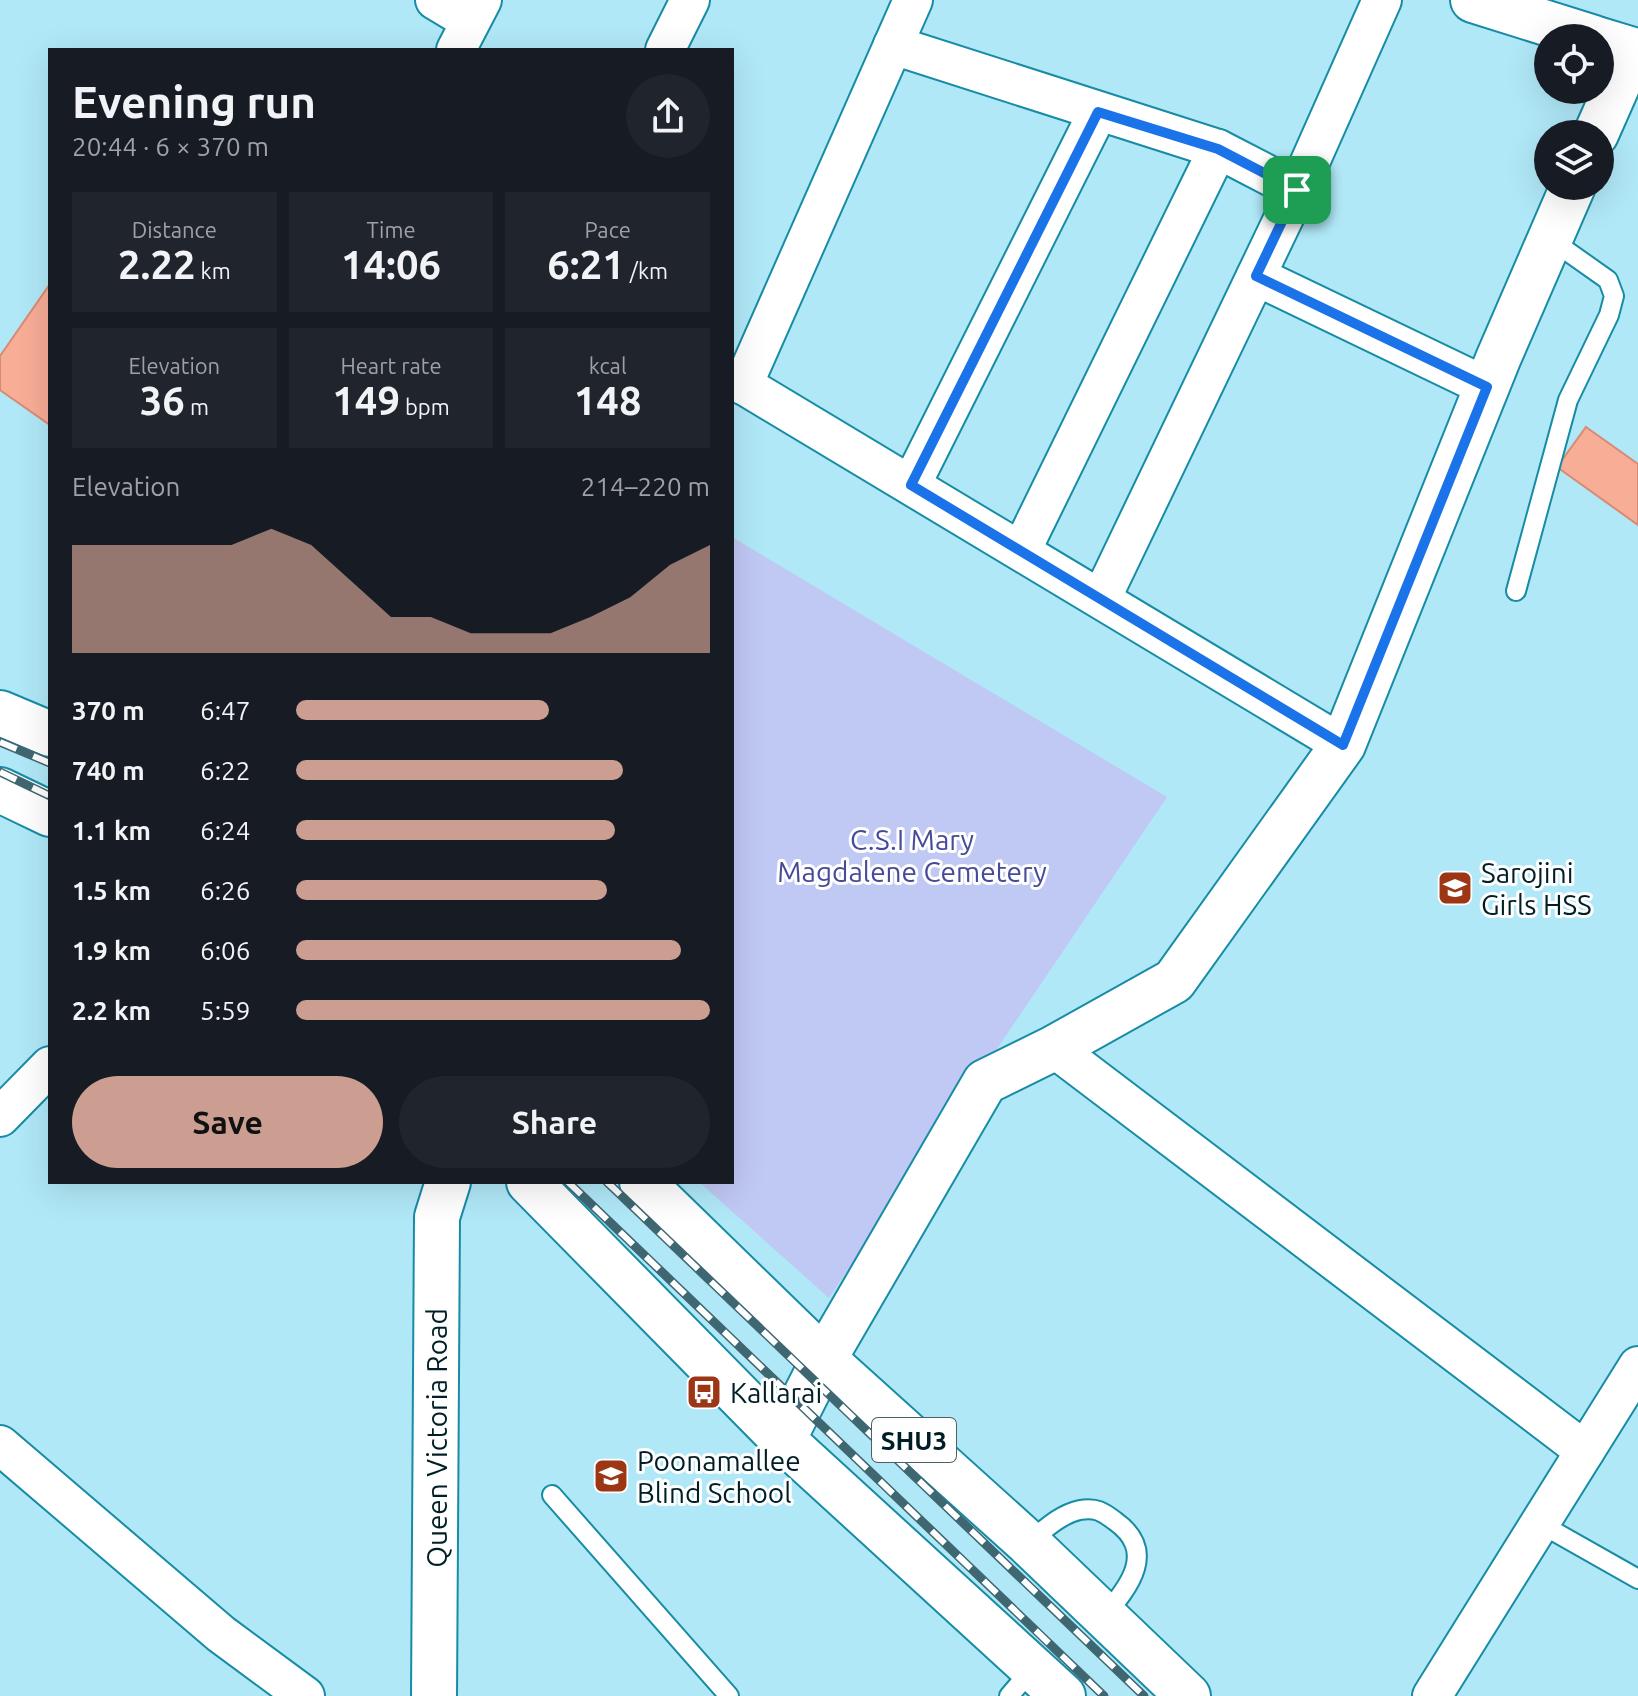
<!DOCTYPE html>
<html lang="en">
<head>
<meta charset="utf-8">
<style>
	:root { --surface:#171b24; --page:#20242c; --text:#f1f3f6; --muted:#9ea1a6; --accent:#cb9e91 }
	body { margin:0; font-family:Ubuntu,sans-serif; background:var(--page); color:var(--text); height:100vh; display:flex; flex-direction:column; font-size:30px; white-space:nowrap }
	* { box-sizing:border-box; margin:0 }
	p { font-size:26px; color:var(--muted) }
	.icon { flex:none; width:44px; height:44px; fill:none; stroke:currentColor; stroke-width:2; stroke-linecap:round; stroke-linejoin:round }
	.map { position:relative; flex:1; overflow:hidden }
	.drawer { position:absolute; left:48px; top:48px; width:686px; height:1136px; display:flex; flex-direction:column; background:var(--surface); border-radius:0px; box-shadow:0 8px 32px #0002 }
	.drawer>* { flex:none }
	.controls { position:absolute; left:1534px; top:24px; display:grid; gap:16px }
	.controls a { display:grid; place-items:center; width:80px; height:80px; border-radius:50%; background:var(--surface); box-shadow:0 8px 32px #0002; font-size:40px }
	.pin { position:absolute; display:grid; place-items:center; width:68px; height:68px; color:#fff; margin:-34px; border-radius:16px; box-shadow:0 4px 12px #0006 }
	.round { display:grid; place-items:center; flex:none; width:84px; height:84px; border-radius:42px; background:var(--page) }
	.summary { display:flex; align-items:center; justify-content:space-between; height:136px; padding:0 24px }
	h1 { font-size:44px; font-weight:700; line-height:60px }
	.stats { display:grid; grid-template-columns:repeat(3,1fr); gap:12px; height:136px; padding:8px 24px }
	.stats div { display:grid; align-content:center; border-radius:0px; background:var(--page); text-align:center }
	.stats b { font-size:40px; font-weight:700 }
	.stats small { font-size:22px; font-weight:400 }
	.stats p { font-size:22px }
	.chart { height:224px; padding:16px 24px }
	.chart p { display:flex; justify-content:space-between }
	.chart svg { width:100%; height:144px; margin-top:8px; fill:var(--accent); opacity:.7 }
	.action { display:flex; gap:16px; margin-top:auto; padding:16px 24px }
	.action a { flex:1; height:92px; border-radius:48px; background:var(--accent); color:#111; font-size:32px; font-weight:700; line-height:92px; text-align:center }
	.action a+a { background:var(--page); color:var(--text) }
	ul { padding:0 24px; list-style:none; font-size:26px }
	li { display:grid; grid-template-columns:128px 96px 1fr; align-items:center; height:60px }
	li i { height:20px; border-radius:10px; background:var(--accent) }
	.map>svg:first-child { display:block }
	.green { fill:#c0c8f4 }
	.building { fill:#f8ad97; stroke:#d88b74; stroke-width:2 }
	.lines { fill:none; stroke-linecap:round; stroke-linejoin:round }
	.service-casing { stroke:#178ca5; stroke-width:22 }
	.minor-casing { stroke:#178ca5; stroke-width:42 }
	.tertiary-casing { stroke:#178ca5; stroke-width:48 }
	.primary-casing { stroke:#178ca5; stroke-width:48 }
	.service { stroke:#fff; stroke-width:18 }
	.minor { stroke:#fff; stroke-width:38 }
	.tertiary { stroke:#fff; stroke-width:44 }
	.primary { stroke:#fff; stroke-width:44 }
	.rail-casing { stroke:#3f6772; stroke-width:9 }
	.rail { stroke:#fefefe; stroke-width:6; stroke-dasharray:18; stroke-linecap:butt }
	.route-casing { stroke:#fff; stroke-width:16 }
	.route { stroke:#1a73e8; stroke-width:10 }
	.labels { text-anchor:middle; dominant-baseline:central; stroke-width:6; stroke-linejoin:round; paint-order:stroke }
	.shield { fill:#fefefe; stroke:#4c6167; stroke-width:2 }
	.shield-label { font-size:26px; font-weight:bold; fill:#001e26 }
	.park-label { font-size:28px; fill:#464b99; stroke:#fefefe }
	.poi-label { font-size:28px; fill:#001e26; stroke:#fefefe; text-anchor:start }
	.street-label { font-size:28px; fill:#001e26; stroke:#fefefe }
</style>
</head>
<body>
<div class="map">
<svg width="1638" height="1696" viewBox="0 0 1638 1696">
	<rect width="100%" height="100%" fill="#b0e8f8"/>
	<path class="green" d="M732 537 1167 797 829 1298 699 1182H732Z"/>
	<g class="building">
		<path d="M50 284V425L0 390V356Z"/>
		<path d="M1586 427 1638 464V525L1557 467Z"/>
	</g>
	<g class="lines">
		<defs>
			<g id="service">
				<path d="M1516 591 1568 400 1609 315 1614 296 1608 280 1550 239"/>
				<path d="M552 1495 729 1696"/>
				<path d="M1539 1523 1638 1579"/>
				<path d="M1028 1543C1043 1531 1060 1514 1080 1510 1096 1507 1103 1512 1115 1521 1157 1551 1130 1586 1104 1616"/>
				<path d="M1009 1696 1033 1668"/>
			</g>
			<g id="minor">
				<path d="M435 0 470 21"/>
				<path d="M893 45 1218 149 1297 190"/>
				<path d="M456 50 482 0"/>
				<path d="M665 50 690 0"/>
				<path d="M1256 276 1487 387"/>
				<path d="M732 378 1343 745"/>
				<path d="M743 385 913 0"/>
				<path d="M911 485 1098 112"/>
				<path d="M1021 551 1218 149"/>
				<path d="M1101 599 1302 180 1382 0"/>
				<path d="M1054 1048 1585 1451"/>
				<path d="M0 1117 50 1066"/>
				<path d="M0 1445 221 1634 305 1696"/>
				<path d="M1432 1696 1638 1366"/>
			</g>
			<g id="tertiary">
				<path d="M1473 0 1594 38"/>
				<path d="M1596 134 1633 50 1600 40"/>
				<path d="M783 1440 824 1359 985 1082 1054 1048 1174 981 1343 745 1498 359 1573 186"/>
				<path d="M434 1696 437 1217 448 1182"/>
			</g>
			<g id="primary">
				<path d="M0 713 50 734"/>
				<path d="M0 790 50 814"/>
				<path d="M529 1182 783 1440 1063 1696"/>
				<path d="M642 1182 824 1359 1028 1543 1188 1696"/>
			</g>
		</defs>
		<use href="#service" class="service-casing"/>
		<use href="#minor" class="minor-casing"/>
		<use href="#tertiary" class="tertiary-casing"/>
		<use href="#primary" class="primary-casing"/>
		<use href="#service" class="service"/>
		<use href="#minor" class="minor"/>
		<use href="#tertiary" class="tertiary"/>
		<use href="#primary" class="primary"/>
		<defs>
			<g id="rail">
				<path d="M0 742 50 763"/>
				<path d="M0 772 50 796"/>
				<path d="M568 1182 1104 1696"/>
				<path d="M607 1182 1144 1696"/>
			</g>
		</defs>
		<use href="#rail" class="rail-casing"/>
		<use href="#rail" class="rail"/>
	</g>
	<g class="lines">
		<defs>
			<path id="route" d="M1098 112 1218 149 1297 190 1256 276 1487 387 1343 745 911 485Z"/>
		</defs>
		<use href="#route" class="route-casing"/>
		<use href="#route" class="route"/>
	</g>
	<defs>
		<symbol id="school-square" viewBox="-11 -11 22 22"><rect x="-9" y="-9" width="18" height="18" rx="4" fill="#9d3615" stroke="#fefefe"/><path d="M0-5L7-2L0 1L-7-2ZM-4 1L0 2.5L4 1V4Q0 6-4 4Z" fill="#fff"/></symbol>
		<symbol id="bus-square" viewBox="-11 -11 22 22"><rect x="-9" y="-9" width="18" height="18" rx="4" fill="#9d3615" stroke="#fefefe"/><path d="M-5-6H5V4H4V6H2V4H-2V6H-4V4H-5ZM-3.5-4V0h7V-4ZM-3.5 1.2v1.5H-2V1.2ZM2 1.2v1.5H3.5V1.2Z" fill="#fff"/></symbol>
	</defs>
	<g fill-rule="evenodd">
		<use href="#school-square" x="1435" y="868" width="40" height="40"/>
		<use href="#bus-square" x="684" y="1372" width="40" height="40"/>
		<use href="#school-square" x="591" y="1456" width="40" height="40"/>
	</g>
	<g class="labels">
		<rect class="shield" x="872" y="1418" width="84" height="44" rx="6"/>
		<g class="shield-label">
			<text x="914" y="1440">SHU3</text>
		</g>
		<g class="park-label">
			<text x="912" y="839">C.S.I Mary<tspan x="912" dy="32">Magdalene Cemetery</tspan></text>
		</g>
		<g class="poi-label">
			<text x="1481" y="872">Sarojini<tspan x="1481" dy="32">Girls HSS</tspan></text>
			<text x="730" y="1392">Kallarai</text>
			<text x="637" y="1460">Poonamallee<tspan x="637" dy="32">Blind School</tspan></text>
		</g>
		<g class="street-label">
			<text transform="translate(436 1438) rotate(-90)">Queen Victoria Road</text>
		</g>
	</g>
</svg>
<div class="controls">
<a><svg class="icon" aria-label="locate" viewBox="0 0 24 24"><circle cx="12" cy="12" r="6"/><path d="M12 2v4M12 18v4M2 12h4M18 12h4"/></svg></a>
<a><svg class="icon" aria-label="layers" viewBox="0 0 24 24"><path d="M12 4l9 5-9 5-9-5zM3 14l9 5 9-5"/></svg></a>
</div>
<div class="pin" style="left:1297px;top:190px;background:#1e9e55"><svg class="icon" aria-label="arrive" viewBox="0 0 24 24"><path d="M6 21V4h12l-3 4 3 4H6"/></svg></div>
<section class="drawer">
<div class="summary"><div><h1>Evening run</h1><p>20:44 · 6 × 370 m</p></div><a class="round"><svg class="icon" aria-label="share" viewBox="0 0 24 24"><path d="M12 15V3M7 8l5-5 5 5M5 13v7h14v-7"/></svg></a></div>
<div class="stats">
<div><p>Distance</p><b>2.22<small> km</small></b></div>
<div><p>Time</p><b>14:06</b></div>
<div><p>Pace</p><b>6:21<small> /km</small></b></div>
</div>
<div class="stats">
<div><p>Elevation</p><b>36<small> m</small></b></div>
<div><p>Heart rate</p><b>149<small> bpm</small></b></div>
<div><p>kcal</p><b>148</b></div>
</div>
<div class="chart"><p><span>Elevation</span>214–220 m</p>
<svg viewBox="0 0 160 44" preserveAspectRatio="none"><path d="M0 44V11L10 11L20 11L30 11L40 11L50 6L60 11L70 22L80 33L90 33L100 38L110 38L120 38L130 33L140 27L150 17L160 11V44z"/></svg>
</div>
<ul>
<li><b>370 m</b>6:47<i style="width:61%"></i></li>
<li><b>740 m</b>6:22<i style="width:79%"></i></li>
<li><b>1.1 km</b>6:24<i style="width:77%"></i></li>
<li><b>1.5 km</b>6:26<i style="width:75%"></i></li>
<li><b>1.9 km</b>6:06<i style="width:93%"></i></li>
<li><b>2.2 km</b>5:59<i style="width:100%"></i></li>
</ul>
<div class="action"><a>Save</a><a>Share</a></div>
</section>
</div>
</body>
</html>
